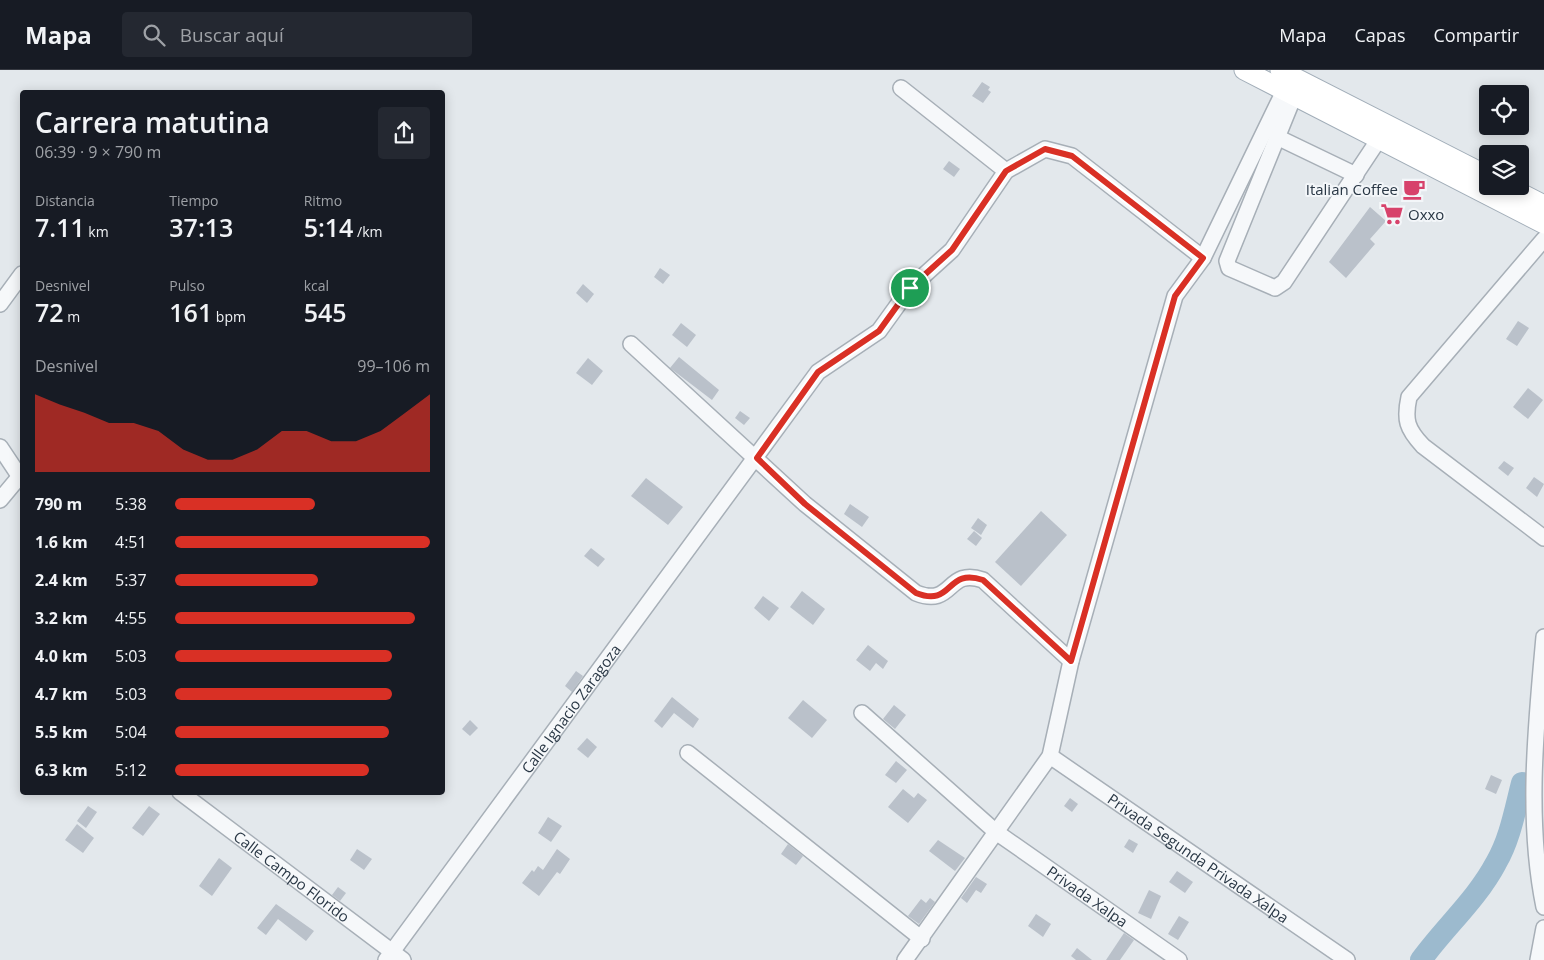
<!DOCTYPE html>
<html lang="es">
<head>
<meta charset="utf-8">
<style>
	:root { --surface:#171b24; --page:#242831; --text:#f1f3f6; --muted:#9ea1a6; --line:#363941; --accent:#d93025 }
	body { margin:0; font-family:"Open Sans",sans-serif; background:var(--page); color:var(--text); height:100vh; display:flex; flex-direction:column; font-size:19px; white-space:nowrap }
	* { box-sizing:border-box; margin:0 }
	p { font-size:16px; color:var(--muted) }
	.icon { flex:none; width:28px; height:28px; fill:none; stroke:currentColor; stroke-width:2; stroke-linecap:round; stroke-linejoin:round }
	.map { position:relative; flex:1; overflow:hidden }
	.panel { position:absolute; left:20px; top:20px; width:425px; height:705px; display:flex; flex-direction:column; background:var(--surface); border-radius:5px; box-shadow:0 2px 12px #0003 }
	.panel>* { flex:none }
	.controls { position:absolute; left:1479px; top:15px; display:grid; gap:10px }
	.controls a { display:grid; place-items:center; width:50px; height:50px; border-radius:5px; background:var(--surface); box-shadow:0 2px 12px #0003; font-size:25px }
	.pin { position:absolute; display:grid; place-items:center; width:42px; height:42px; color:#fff; margin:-21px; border:2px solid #fff; border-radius:50%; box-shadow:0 1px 5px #0007 }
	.round { display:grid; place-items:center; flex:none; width:52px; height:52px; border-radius:5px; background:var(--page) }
	.summary { display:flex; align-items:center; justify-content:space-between; height:85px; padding:0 15px }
	h1 { font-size:28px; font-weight:600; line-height:38px }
	.metrics { display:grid; grid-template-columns:repeat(3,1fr); gap:8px; height:85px; padding:5px 15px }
	.metrics div { display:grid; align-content:center }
	.metrics b { font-size:25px; font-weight:600 }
	.metrics small { font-size:14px; font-weight:400 }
	.metrics p { font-size:14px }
	.chart { height:140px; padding:10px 15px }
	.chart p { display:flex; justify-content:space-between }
	.chart svg { width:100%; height:90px; margin-top:5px; fill:var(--accent); opacity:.7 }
	ul { padding:0 15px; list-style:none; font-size:16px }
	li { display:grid; grid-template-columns:80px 60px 1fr; align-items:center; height:38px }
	li i { height:12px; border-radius:6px; background:var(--accent) }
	header { display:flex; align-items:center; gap:30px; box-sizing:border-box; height:70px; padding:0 25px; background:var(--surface); border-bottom:1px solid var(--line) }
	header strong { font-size:24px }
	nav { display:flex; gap:28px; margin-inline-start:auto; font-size:18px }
	.search { width:350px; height:45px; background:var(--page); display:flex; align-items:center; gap:12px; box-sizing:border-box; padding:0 18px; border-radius:5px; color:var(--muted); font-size:19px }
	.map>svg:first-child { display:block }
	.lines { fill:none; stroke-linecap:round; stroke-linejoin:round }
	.river { stroke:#9cbace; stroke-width:22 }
	.building { fill:#bac1ca }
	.minor-casing { stroke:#a7afb7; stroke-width:18 }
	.major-casing { stroke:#a1adb8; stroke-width:21 }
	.minor { stroke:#f6f8fa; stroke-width:15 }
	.major { stroke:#fff; stroke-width:19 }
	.route-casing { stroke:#fff; stroke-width:10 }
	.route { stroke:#d93025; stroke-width:6 }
	.labels { text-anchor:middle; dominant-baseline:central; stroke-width:4; stroke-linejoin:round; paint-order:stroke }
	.poi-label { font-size:15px; fill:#293745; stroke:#f3f6f9; text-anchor:end }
	.street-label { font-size:15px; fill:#293745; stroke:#f3f6f9 }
</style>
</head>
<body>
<header>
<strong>Mapa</strong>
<div class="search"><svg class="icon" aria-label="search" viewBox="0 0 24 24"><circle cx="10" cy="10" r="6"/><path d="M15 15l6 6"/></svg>Buscar aquí</div>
<nav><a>Mapa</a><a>Capas</a><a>Compartir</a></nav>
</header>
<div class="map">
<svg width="1544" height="890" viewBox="0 0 1544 890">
	<rect width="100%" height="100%" fill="#e3e8ec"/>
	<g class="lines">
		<path class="river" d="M1421 890C1445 857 1477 829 1496 793 1510 769 1515 740 1522 713"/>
	</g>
	<g class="building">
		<path d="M982 12 990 17 988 20 991 22 983 33 972 26Z"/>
		<path d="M949 91 960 99 954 107 943 99Z"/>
		<path d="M1370 137 1386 151 1370 169 1375 174 1346 208 1329 192Z"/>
		<path d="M660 198 670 205 663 214 654 207Z"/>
		<path d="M583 214 594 224 587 233 576 223Z"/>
		<path d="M1518 251 1529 258 1517 276 1506 269Z"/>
		<path d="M681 253 696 265 687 277 672 265Z"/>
		<path d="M679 287 719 320 712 330 670 298Z"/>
		<path d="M588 288 603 301 592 315 576 303Z"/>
		<path d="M1528 318 1543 330 1528 349 1513 337Z"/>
		<path d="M740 341 750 348 744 355 735 348Z"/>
		<path d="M1504 391 1514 398 1508 406 1498 398Z"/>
		<path d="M1534 407 1544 414 1537 427 1526 418Z"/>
		<path d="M646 408 683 437 668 455 631 426Z"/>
		<path d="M850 434 869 447 862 457 844 444Z"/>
		<path d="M1041 441 1067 465 1021 516 995 492Z"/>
		<path d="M978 448 987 455 981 465 971 458Z"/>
		<path d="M974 461 982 468 976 476 967 469Z"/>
		<path d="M591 478 605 489 598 497 584 486Z"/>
		<path d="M802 521 825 539 813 555 790 537Z"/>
		<path d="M763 526 779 538 769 551 754 538Z"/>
		<path d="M868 575 888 591 883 599 876 593 870 601 856 590Z"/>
		<path d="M576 601 583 606 572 622 565 616Z"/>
		<path d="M672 627 699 649 693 658 674 643 662 658 654 651Z"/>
		<path d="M803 630 827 650 812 668 788 648Z"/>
		<path d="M894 635 906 645 895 659 883 649Z"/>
		<path d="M470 650 478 658 470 666 462 659Z"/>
		<path d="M587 668 597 677 588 688 577 679Z"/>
		<path d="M896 691 907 700 896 713 885 705Z"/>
		<path d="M1491 705 1502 710 1496 724 1485 719Z"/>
		<path d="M903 719 914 728 918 723 927 730 908 753 888 737Z"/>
		<path d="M1070 728 1078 734 1072 742 1064 736Z"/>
		<path d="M88 736 97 742 86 758 77 751Z"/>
		<path d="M149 736 160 744 143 766 132 758Z"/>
		<path d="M548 747 562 756 551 772 538 763Z"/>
		<path d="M77 754 94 768 83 783 65 770Z"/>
		<path d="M1129 769 1138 774 1133 783 1124 777Z"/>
		<path d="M938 770 965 788 955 801 929 781Z"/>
		<path d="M788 774 803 786 796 795 781 784Z"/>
		<path d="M357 779 372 789 364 800 350 790Z"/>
		<path d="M557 779 570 789 560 804 557 802 539 826 522 813 532 800 534 802 538 796 543 800Z"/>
		<path d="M219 788 232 798 212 826 199 816Z"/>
		<path d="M1177 801 1193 812 1185 823 1169 812Z"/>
		<path d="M976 807 987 814 981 823 976 820 967 833 961 828Z"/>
		<path d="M338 817 346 823 340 831 332 825Z"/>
		<path d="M1149 820 1161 826 1151 849 1138 843Z"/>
		<path d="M930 828 935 832 919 854 908 846 921 829 926 833Z"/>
		<path d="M276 834 314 861 306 871 278 849 266 865 257 858Z"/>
		<path d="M1036 844 1051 854 1043 867 1028 856Z"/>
		<path d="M1179 846 1189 852 1178 870 1168 864Z"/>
		<path d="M1124 863 1134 870 1120 890H1106Z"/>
		<path d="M1077 878 1092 890H1076L1071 886Z"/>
	</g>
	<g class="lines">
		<defs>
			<g id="minor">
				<path d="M901 18 1006 101"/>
				<path d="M1294 26 1227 191 1229 198 1275 218 1284 212 1379 69"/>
				<path d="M1279 68 1356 105"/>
				<path d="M1544 169 1409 327C1404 350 1407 359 1423 376L1544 468"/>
				<path d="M0 234 22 204"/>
				<path d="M631 274 805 434 916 523C954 538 946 497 983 510L1071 591"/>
				<path d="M0 377 22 410"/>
				<path d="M0 430 20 406"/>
				<path d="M1544 567C1536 655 1526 749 1544 837"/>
				<path id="s1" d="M862 643 996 762 1179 890"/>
				<path d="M688 683 922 869"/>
				<path id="s2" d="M1050 686 1347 890"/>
				<path id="s3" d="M180 722 403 890"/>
				<path id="s4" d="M386 890 818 302 879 261 910 218 952 180 1006 101 1045 79 1072 86 1203 188"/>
				<path d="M905 890 1050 686 1071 591 1175 226 1203 188 1284 21"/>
				<path d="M1538 890 1544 858"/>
			</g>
			<g id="major">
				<path d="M1244 0 1544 154"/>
				<path d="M1280 0 1488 106"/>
				<path d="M1507 116 1544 135"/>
			</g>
		</defs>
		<use href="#minor" class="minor-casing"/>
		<use href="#major" class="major-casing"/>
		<use href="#minor" class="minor"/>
		<use href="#major" class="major"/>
	</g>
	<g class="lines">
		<defs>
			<path id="route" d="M1045 79 1072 86 1203 188 1175 226 1071 591 983 510C945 497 954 538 916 523L805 434 757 388 818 302 879 261 910 218 952 180 1006 101Z"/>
		</defs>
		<use href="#route" class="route-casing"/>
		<use href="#route" class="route"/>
	</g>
	<defs>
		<symbol id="cafe-bare" viewBox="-9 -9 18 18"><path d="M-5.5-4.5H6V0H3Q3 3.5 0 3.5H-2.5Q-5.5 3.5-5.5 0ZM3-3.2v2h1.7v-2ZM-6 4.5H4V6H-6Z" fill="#d7426b" stroke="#f3f6f9" stroke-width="2.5" paint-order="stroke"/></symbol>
		<symbol id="supermarket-bare" viewBox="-9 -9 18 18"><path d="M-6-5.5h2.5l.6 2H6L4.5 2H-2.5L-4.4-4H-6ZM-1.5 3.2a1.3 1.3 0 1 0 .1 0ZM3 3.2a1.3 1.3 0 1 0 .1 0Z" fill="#d7426b" stroke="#f3f6f9" stroke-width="2.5" paint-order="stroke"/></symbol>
	</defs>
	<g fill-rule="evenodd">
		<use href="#cafe-bare" x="1398" y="103" width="32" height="32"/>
		<use href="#supermarket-bare" x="1376" y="128" width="32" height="32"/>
	</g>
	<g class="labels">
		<g class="poi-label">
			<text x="1398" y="119">Italian Coffee</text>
			<text x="1408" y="144" text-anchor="start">Oxxo</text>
		</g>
		<g class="street-label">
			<text stroke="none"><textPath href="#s4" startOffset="312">Calle Ignacio Zaragoza</textPath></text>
			<text stroke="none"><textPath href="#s2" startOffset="180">Privada Segunda Privada Xalpa</textPath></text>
			<text stroke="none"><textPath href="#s3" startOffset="140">Calle Campo Florido</textPath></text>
			<text stroke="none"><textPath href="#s1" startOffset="291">Privada Xalpa</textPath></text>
		</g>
	</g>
</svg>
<div class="controls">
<a><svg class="icon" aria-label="locate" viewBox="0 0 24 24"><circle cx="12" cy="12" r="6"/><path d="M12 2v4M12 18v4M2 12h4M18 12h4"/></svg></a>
<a><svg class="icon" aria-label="layers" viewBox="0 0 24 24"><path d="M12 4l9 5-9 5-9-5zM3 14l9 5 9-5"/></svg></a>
</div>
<div class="pin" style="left:910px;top:218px;background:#1e9e55"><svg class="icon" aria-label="arrive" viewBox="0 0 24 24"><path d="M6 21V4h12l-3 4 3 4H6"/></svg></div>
<section class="panel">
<div class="summary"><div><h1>Carrera matutina</h1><p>06:39 · 9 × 790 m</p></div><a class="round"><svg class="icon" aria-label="share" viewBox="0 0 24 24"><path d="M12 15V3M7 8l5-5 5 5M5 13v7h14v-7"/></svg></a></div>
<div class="metrics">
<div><p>Distancia</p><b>7.11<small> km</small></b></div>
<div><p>Tiempo</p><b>37:13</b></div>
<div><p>Ritmo</p><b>5:14<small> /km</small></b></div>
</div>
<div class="metrics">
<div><p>Desnivel</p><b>72<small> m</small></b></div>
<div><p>Pulso</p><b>161<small> bpm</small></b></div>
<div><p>kcal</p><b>545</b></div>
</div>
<div class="chart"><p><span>Desnivel</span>99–106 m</p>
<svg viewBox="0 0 160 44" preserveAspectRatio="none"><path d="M0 44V6L10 11L20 15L30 20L40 20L50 24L60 33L70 38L80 38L90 33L100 24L110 24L120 29L130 29L140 24L150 15L160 6V44z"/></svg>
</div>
<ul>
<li><b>790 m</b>5:38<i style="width:55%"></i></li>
<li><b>1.6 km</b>4:51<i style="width:100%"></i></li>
<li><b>2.4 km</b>5:37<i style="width:56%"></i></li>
<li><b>3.2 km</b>4:55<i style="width:94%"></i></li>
<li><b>4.0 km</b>5:03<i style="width:85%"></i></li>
<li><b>4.7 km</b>5:03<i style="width:85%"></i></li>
<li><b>5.5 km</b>5:04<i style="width:84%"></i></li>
<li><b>6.3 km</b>5:12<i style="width:76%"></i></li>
</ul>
</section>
</div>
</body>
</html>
